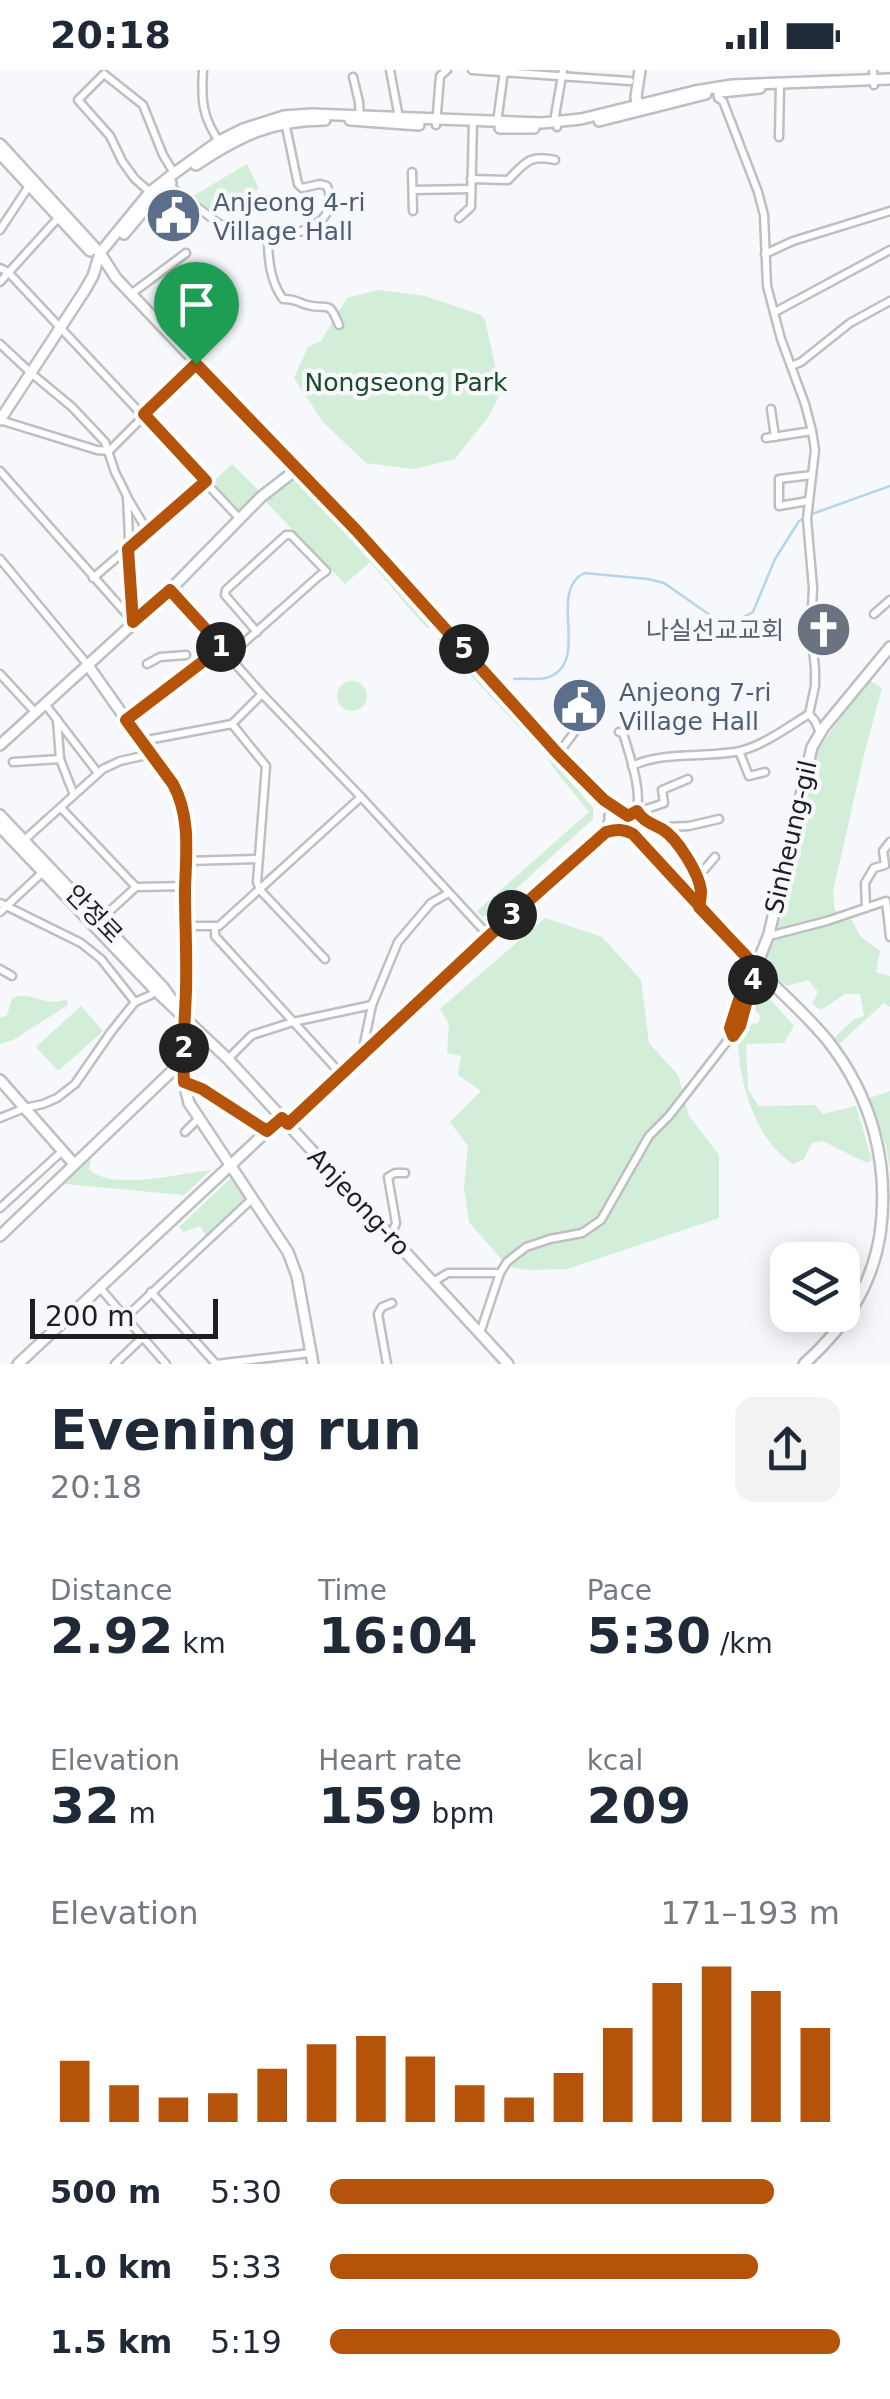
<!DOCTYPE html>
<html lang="en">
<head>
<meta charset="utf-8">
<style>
	:root { --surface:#fff; --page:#f2f2f3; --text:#1f2937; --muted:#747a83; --accent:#b45309 }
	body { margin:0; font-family:"DejaVu Sans","Noto Sans KR",sans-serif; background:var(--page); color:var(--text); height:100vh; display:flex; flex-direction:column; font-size:38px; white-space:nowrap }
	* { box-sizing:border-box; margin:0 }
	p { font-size:32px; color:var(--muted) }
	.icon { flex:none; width:55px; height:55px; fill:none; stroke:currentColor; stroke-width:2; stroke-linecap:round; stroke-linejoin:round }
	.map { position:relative; height:1294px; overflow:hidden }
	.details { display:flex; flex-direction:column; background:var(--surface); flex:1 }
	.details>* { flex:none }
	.tools { position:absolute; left:770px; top:1172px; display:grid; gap:20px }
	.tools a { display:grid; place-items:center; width:90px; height:90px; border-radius:20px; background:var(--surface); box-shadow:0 5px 25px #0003; font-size:50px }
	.scale { position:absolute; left:30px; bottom:25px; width:188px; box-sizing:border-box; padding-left:10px; border:5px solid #1f1f21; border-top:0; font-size:28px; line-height:35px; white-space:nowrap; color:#1f1f21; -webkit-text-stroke:8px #f6f8fb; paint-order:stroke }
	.pin { position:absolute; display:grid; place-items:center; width:85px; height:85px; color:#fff; margin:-102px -42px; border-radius:50% 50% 50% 0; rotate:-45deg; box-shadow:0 0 10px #0007 }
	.pin .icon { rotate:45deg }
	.km { position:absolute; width:50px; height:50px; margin:-25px; border-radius:50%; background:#222; color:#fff; font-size:28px; line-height:50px; text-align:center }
	.round { display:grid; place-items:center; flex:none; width:105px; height:105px; border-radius:20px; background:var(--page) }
	.headline { display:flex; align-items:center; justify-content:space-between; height:170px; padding:0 50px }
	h1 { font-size:55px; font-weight:700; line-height:75px }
	.figures { display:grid; grid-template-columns:repeat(3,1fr); gap:15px; height:170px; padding:10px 50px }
	.figures div { display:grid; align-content:center }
	.figures b { font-size:50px; font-weight:700 }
	.figures small { font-size:28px; font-weight:400 }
	.figures p { font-size:28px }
	.chart { height:280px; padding:20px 50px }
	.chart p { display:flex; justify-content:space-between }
	.chart svg { width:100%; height:180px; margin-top:10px; stroke:var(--accent); stroke-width:6 }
	ul { padding:0 50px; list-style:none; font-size:32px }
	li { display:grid; grid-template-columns:160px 120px 1fr; align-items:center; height:75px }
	li i { height:25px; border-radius:12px; background:var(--accent) }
	.status { display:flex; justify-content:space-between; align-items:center; height:70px; padding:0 50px; background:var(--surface); direction:ltr }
	.status svg { height:28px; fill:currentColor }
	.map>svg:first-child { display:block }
	.green { fill:#d2edd8 }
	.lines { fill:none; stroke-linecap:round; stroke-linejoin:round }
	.stream { stroke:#b4d6eb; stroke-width:2.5 }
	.street-casing { stroke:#bdbfc2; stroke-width:11 }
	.secondary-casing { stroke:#bdbfc2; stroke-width:14 }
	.street { stroke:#fff; stroke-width:6 }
	.secondary { stroke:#fff; stroke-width:9 }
	.route-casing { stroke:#fff; stroke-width:20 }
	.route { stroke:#b45309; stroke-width:12 }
	.labels { text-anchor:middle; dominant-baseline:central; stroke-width:9; stroke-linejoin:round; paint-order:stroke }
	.service-label { font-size:25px; fill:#4e5e75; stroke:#f6f8fb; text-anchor:start }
	.park-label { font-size:25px; fill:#1a4c2c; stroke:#f6f8fb }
	.worship-label { font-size:25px; fill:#5b616d; stroke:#f6f8fb; text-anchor:end }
	.street-label { font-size:25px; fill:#1f1f21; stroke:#f6f8fb }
</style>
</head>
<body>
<div class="status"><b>20:18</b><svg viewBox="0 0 49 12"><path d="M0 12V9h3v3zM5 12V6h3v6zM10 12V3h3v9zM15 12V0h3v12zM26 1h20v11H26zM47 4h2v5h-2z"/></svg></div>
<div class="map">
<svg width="890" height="1294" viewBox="0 0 890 1294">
	<rect width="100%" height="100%" fill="#f6f8fb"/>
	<g class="green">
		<path d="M247 94 259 119 215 144 193 126Z"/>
		<path d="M378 220 425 226 481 245 485 250 501 322 489 346 455 389 414 399 366 393 323 352 294 308 308 277 321 271 347 228Z"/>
		<path d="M232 394 259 421 239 440 213 412Z"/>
		<path d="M291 408H297L374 488 400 518 407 532 430 557 428 559C407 537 390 514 370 492L345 514 266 432Z"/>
		<path d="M440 568 474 604 490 616 548 682 557 696 593 738V749L486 846 482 847 477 841 589 742 555 700 546 686 438 570Z"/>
		<path d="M868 610 882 618 865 680 833 822 834 837 840 851 852 850 860 866 880 881 876 902 890 906V937L884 933 839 974 834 968 854 949 864 946 860 924H845L821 940 812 934 818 922 808 910 787 916 764 898 772 871 778 868 777 858 819 678Z"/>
		<circle cx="352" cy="626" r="15"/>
		<path d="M545 848 602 867 641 910 649 973 678 1005 689 1046 719 1085V1148L567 1199 527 1200 508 1197 469 1152 464 1118 468 1076 450 1052 481 1021 458 1005 461 986 447 983 449 954 440 939Z"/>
		<path d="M755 912 794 956 784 973 746 974 748 1020 759 1036 815 1035 823 1044 856 1036 872 1090 867 1093 823 1071 812 1073 804 1089 793 1094C759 1072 743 1025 739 986 739 981 737 975 738 970 738 968 744 957 745 955L758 953 761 947 751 935Z"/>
		<path d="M19 926C39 925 46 937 67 929L68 935 13 970 0 974V948L7 945 12 929Z"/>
		<path d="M81 936 103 961 58 1001 36 977Z"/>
		<path d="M890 1021V1100L886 1076 870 1028Z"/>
		<path d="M92 1083 89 1099C111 1122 182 1103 211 1100L184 1125 65 1114Z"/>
		<path d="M232 1107 248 1127 207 1167 200 1156 184 1162 179 1157Z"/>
	</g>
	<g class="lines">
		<path class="stream" d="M514 609C524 608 536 610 546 608 593 594 546 523 584 503L648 509 664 513 717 550 732 553 753 542 775 489 799 451 812 444 890 416"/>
		<defs>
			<g id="street">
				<path d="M203 0C201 30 202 48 221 74"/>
				<path d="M390 0 399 48"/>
				<path d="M472 0 630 11"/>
				<path d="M873 0 874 15"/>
				<path d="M353 7 359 32 360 50"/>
				<path d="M717 20 718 28 723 31 758 122 764 145 767 216 781 269 805 334 812 361 815 380 807 449 813 518 811 558 815 599V616L809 644"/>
				<path d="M285 52 298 114 302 118 320 114 327 116C342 154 297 166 268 167 268 189 270 211 283 229 295 228 297 232 307 235 329 241 328 228 339 255"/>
				<path d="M497 53 504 1"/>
				<path d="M436 55 440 6 447 0"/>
				<path d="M557 57 555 46 563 0"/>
				<path d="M779 67 780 13"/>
				<path d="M412 102 413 141"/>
				<path d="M471 109 508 110C525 93 529 84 555 90"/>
				<path d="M166 113 218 153 242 163 260 164 268 167"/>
				<path d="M413 120 471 119"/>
				<path d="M150 122 135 109 122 91 110 66 78 30 104 4 143 35 163 85 174 103"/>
				<path d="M459 148 471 137 473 51"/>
				<path d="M0 160 29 116"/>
				<path d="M765 184 793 171 890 141"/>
				<path d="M0 198 8 202 239 448"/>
				<path d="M0 212 59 147"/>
				<path d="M131 224 186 183"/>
				<path d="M775 242 890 180"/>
				<path d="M163 257 217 214 227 222"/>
				<path d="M0 274 31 303 72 337 105 372 115 402 127 426 133 551"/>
				<path d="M791 296 801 292 850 253 890 231"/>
				<path d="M771 339 775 367"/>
				<path d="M0 350 97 380 109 381 196 294"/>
				<path d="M766 368 812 361"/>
				<path d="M0 401 132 550"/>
				<path d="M127 427 148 462"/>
				<path d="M808 431 779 436V409L812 405"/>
				<path d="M0 489 87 594"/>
				<path d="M93 508 206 411"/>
				<path d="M170 520 262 624 361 727 489 866"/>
				<path d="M874 544 890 530"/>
				<path d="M230 585 319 506 326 501 291 465H286L226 520 225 525 257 562"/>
				<path d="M147 594 160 587 186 585"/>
				<path d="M0 604 35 642"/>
				<path d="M45 634 98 703"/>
				<path d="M809 644 815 651 820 663"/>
				<path d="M57 649 60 689 74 725"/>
				<path d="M126 649 221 577"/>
				<path d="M232 654 266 696 257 812 260 820 325 889"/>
				<path d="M232 654 262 624"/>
				<path d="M619 662 623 663C629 684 643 722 636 742 645 752 652 753 663 759 677 768 699 804 701 821 701 826 700 831 699 837"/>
				<path d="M142 671 232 654"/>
				<path d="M739 681 749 706 765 702"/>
				<path d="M558 684 597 632"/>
				<path d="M13 692 60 689"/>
				<path d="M632 696C662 681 707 688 740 681 764 675 788 657 809 644"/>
				<path d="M61 738 136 817 186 816"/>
				<path d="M638 742 664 733 662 720 688 709"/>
				<path d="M664 759 665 757 689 756 719 749"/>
				<path d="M22 772 103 699 120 691 151 684"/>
				<path d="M187 791 259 789"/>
				<path d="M697 808 715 787"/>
				<path d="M0 833 81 873 101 889 135 932 151 925 155 920"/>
				<path d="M866 838 865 813 874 798 885 795 883 781 890 772"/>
				<path d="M0 842 44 801"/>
				<path d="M100 850 136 817"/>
				<path d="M185 856H219L361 727"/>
				<path d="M215 856V866L341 1004"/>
				<path d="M769 864 773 865 827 851 886 831 890 867"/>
				<path d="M0 899 12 906"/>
				<path d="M733 966 730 958 751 892"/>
				<path d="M362 983 372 935 398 872 431 833 449 823"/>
				<path d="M228 989 252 965 293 952 372 935"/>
				<path d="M185 1013 202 1019 267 1061"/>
				<path d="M0 1048 25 1038 43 1034 57 1028 75 1014 111 962 135 932"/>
				<path d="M185 1062 199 1048"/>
				<path d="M0 1138 58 1085"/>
				<path d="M391 1166 396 1153 388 1107 395 1103H405"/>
				<path d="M433 1212 448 1203H500L507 1192 526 1177 550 1169 582 1163 601 1150 649 1066 669 1046 739 956 756 897"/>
				<path d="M100 1218 166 1294"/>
				<path d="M151 1222 216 1294 311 1283"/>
				<path d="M126 1247 252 1129"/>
				<path d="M480 1263 500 1203"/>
				<path d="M115 1294 143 1267"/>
				<path d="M387 1294 378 1244 382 1237 392 1233"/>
			</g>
			<g id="secondary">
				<path d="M721 22 760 18"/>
				<path d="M638 37 636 27 640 0"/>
				<path d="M350 50 419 55"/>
				<path d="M599 51 706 24"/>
				<path d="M500 58H534"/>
				<path d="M0 74 100 183 116 208 356 460 558 684 604 730 617 741"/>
				<path d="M0 84 90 181"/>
				<path d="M196 95C239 66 272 50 325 50"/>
				<path d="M124 164 154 128 171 113"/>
				<path d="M0 350 85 220 93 206 100 183 150 122 169 107 219 71 243 59 284 46 312 44 542 53 581 49 695 21 732 15 890 9"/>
				<path d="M87 594 180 726C190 766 186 808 185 849 185 874 187 900 185 926 183 961 179 999 189 1033L288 1182 297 1206 313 1294"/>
				<path d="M0 675 170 520 261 427 297 399"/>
				<path d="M0 745 163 917 173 931"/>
				<path d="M628 752 633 764C674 810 716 855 758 899 781 923 807 945 828 971 872 1027 890 1094 880 1165 871 1219 844 1258 804 1294"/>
				<path d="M0 757 155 920 228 989 508 1294"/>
				<path d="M606 762 625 758 628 749 623 741H617L610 746 611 756 616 759"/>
				<path d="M756 897 769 864 812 677 824 657 890 577"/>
				<path d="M0 1010 74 1094"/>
				<path d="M288 1054 489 866 606 762 609 753"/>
				<path d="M0 1166 172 1001H183"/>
				<path d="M18 1294 282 1047"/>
			</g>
		</defs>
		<use href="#street" class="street-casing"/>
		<use href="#secondary" class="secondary-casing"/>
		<use href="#street" class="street"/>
		<use href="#secondary" class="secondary"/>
	</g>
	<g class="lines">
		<defs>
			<path id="route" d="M196 294 144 344 206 411 128 479 133 552 170 520 222 577 126 650 173 714C191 747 186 784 185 820 185 853 187 887 186 920 185 951 182 982 184 1012L202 1019 267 1061 282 1048 288 1054 489 866 606 762C617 759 623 759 633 764L751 892 730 958 733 966 740 956 756 897 746 886 699 837C700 832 701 825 701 821 699 803 677 768 662 759 651 753 643 751 637 741L628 746 604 730 558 684 356 460 196 294"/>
		</defs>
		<use href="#route" class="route-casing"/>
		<use href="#route" class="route"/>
	</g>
	<defs>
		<symbol id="civic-disc" viewBox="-11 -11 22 22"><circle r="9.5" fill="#5c6f8a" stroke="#f6f8fb"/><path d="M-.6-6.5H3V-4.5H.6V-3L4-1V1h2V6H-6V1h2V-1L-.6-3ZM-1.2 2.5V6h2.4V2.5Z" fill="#fff"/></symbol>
		<symbol id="church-disc" viewBox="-11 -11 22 22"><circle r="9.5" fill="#6b7280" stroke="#f6f8fb"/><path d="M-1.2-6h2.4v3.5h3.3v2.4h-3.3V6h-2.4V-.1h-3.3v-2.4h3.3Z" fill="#fff"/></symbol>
	</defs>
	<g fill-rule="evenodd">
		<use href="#civic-disc" x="142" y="114" width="63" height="63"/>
		<use href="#church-disc" x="792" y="528" width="63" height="63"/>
		<use href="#civic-disc" x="548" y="604" width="63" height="63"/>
	</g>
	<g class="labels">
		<g class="service-label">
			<text x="213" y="132">Anjeong 4-ri<tspan x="213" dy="29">Village Hall</tspan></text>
			<text x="619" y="622">Anjeong 7-ri<tspan x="619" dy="29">Village Hall</tspan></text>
		</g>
		<g class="park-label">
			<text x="406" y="312">Nongseong Park</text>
		</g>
		<g class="worship-label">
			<text x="784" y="560">나실선교교회</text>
		</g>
		<g class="street-label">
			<text transform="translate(791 767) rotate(-77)">Sinheung-gil</text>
			<text transform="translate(94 844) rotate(46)">안정로</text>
			<text transform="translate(359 1132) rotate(47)">Anjeong-ro</text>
		</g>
	</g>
</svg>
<div class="tools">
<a><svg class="icon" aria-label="layers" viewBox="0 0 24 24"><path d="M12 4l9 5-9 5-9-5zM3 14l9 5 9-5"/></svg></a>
</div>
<div class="scale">200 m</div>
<div class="pin" style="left:196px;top:294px;background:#1e9e55"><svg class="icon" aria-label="arrive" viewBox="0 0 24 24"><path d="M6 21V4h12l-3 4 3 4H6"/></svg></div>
<b class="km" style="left:221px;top:577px">1</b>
<b class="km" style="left:184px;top:978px">2</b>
<b class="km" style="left:512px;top:845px">3</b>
<b class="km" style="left:753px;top:910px">4</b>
<b class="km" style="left:464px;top:579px">5</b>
</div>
<section class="details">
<div class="headline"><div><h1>Evening run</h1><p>20:18</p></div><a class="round"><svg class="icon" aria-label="share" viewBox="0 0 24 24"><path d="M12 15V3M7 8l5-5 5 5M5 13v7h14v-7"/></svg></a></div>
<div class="figures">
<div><p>Distance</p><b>2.92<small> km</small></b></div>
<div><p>Time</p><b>16:04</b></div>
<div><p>Pace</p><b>5:30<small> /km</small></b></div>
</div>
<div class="figures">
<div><p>Elevation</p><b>32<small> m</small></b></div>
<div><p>Heart rate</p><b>159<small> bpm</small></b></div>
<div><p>kcal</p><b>209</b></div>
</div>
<div class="chart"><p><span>Elevation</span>171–193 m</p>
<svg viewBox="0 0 160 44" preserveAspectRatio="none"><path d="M5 44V29M15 44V35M25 44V38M35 44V37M45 44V31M55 44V25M65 44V23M75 44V28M85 44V35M95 44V38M105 44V32M115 44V21M125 44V10M135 44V6M145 44V12M155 44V21"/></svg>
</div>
<ul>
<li><b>500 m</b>5:30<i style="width:87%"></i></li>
<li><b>1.0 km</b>5:33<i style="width:84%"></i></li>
<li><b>1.5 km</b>5:19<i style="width:100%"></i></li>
</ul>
</section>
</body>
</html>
